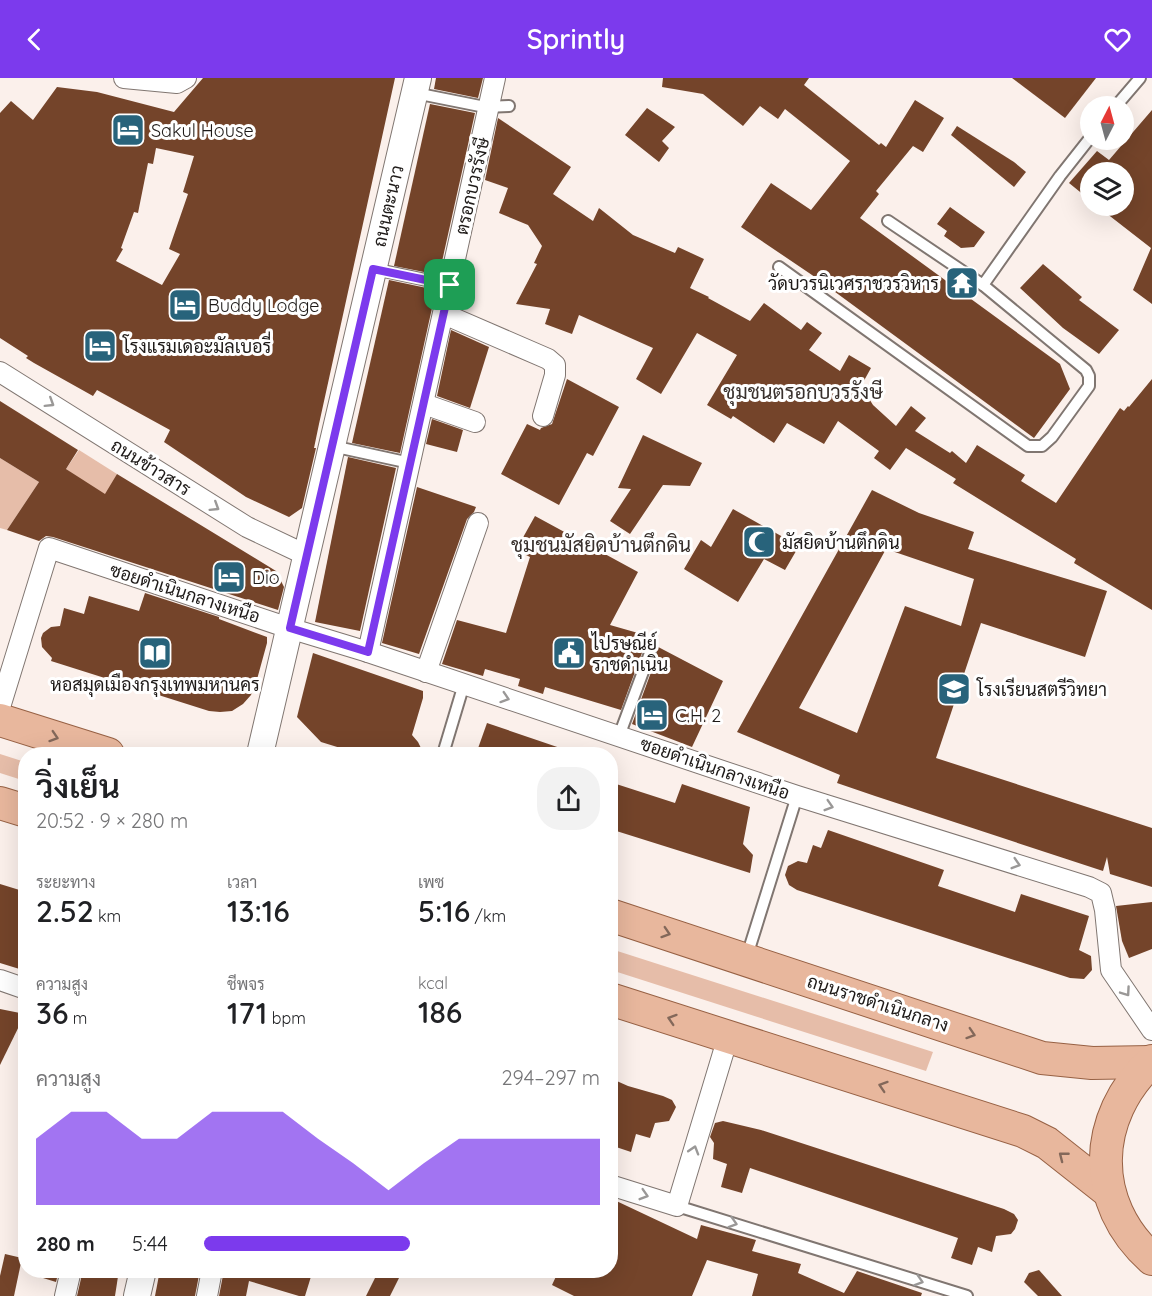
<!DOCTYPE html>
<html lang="th">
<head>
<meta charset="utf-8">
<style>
	:root { --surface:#fff; --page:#f2f2f2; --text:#202124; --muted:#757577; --accent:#7c3aed }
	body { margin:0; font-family:Quicksand,Sarabun,sans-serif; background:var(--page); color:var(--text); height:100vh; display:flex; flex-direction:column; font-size:22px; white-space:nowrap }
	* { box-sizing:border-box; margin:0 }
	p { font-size:20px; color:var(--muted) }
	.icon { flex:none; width:33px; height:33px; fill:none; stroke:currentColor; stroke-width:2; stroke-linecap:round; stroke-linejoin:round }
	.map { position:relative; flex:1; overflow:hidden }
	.details { position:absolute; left:18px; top:669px; width:600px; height:531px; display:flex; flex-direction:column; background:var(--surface); border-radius:24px; box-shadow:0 6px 24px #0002 }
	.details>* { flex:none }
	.needle { width:39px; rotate:6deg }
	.controls { position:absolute; left:1080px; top:18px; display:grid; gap:12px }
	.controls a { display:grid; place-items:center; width:54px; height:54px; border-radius:50%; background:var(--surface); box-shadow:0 6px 24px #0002; font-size:30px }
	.pin { position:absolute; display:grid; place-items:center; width:51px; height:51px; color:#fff; margin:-26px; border-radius:12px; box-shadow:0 3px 9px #0006 }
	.round { display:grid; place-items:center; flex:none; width:63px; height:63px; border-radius:24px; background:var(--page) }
	.summary { display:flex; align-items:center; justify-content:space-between; height:102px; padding:0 18px }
	h1 { font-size:33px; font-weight:600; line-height:45px }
	.stats { display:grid; grid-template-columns:repeat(3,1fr); gap:9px; height:102px; padding:6px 18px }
	.stats div { display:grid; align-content:center }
	.stats b { font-size:30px; font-weight:600 }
	.stats small { font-size:16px; font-weight:400 }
	.stats p { font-size:16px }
	.chart { height:168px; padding:12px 18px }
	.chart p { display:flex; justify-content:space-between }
	.chart svg { width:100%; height:108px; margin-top:6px; fill:var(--accent); opacity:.7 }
	ul { padding:0 18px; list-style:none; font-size:20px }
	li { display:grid; grid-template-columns:96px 72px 1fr; align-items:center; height:45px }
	li i { height:15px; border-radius:8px; background:var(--accent) }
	header { display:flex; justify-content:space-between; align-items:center; height:78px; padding:0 18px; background:var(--accent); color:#fff; font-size:27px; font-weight:600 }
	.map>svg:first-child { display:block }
	.green { fill:#e6bda9 }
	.building { fill:#74442a; fill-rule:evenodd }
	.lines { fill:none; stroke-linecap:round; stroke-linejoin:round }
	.service-casing { stroke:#807671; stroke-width:14 }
	.minor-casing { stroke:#807671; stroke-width:22 }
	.tertiary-casing { stroke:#807671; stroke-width:28 }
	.primary-casing { stroke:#976144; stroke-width:34 }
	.service { stroke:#fff; stroke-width:10 }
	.minor { stroke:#fff; stroke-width:20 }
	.tertiary { stroke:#fff; stroke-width:26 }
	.primary { stroke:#e8b79d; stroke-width:32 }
	.oneway { stroke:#9a9897 }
	.oneway2 { stroke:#83685a }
	.route-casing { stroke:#fff; stroke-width:12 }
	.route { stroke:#7c3aed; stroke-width:8 }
	.labels { text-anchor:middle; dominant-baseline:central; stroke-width:6; stroke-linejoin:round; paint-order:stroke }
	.poi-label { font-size:18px; fill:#1e1a18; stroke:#fff; text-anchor:start }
	.street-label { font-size:18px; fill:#1e1a18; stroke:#fff }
	.neighbourhood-label { font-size:20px; fill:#38302c; stroke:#fff }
</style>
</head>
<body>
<header><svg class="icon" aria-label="back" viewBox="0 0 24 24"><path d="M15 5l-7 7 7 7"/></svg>Sprintly<svg class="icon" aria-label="heart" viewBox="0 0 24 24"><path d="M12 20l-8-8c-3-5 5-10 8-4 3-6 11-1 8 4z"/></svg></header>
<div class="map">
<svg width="1152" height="1218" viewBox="0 0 1152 1218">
	<rect width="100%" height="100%" fill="#fbf0eb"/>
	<g class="green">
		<path d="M79 372 117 396 107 420 66 391Z"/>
		<path d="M0 380 39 404 7 452 0 450Z"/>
		<path d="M0 676 25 684V703L0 695Z"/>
		<path d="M611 871 933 974 926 993 611 892Z"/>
	</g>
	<g class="building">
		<path d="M203 0H395L319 346 314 370H316L302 430 289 439 246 419 164 364 170 352 97 312 93 318 34 285 26 280 28 278 0 260V35L11 23 33 42 57 9 97 14 174 34ZM156 70 194 78 183 114 188 116 169 171 180 176 162 207 116 183 123 171 121 170 134 134 138 135 148 85 153 86Z"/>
		<path d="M436 0H483L478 20 434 11Z"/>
		<path d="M663 0H809L804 7 879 67 881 65 886 69 915 22 944 40 923 74 913 68 876 113 879 116 860 140 1060 286 1070 311 1034 360 812 197 741 149 771 105 811 132 850 83 785 31 778 41 760 28 743 48 703 16 662 9Z"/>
		<path d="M1012 0H1096L1065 40Z"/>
		<path d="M430 26 475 35 439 197 394 188Z"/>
		<path d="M647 30 675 49 662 63 669 70 659 84 625 57Z"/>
		<path d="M1152 32V226L1133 212 1151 170 1097 128H1124V94H1090V122L1069 105 1097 73 1109 82Z"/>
		<path d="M498 40 571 89 553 116 593 143 599 130 633 157 675 175 678 169 704 181 690 210 709 219 708 220 750 243 764 225 801 252 807 244 822 255 809 272 840 293 849 277 871 290 861 308 873 327 896 348 911 328 926 340 915 353 950 375 952 373 966 385 977 367 1025 397 1021 403 1056 425 1120 330 1124 333 1128 328 1129 329 1152 301V532L1074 485 1076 481 953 405 956 401 906 370 890 392 874 380 879 373 838 343 824 366 787 345 774 365 733 338 731 341 707 327 737 277 697 255 661 316 636 301 653 270 579 237 572 256 545 246 550 231 516 226 537 186 534 185 542 168 528 147 499 135 508 110 485 102Z"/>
		<path d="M957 48 1014 84 1026 94 1014 109 951 57Z"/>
		<path d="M950 129 985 154 974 169 961 170 944 158 947 153 937 146Z"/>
		<path d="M1043 186 1082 219 1079 222 1119 252 1099 276 1063 250 1020 210Z"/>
		<path d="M389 202 436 212 400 375 352 365Z"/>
		<path d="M451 252 489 269 470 330 437 318Z"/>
		<path d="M567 301 619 329 593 378 587 375 559 427 501 396 527 346 540 352 541 350 552 346Z"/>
		<path d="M0 323 78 372 66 391 105 416 117 396 276 493 284 509 278 532 53 459 46 458 39 463 7 452 39 404 0 380Z"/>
		<path d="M432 341 463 352 457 374 426 366Z"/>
		<path d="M643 357 702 385 690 408 663 407 630 456 610 443 631 411 618 410Z"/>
		<path d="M348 379 396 390 360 553 315 544Z"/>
		<path d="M417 409 476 429 474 434 467 441 419 576 382 565Z"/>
		<path d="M872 412 919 435 974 454 968 471 1107 513 1085 579 981 545 936 680 1152 750V809L1110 796 1107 779 1103 793 875 718 837 705 840 697 737 654ZM886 471 974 501 961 548 905 528 857 655 799 630Z"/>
		<path d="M733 431 799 468 785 492 764 481 738 524 684 491 701 462 711 469Z"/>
		<path d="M535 438 638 494 610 547 645 557 643 561 723 603 692 669 632 646 657 578 656 571 652 568 646 569 643 572 621 632 545 609 543 616 518 608 520 601 485 591 483 598 442 586 457 542 506 555 530 479 516 472Z"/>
		<path d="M145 515 219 539V541L267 559V565L256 605 251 617 243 626 232 633 220 634 209 633 51 583 52 580 42 569 41 560 43 555 51 549 60 548 64 530 84 536 89 518 139 533Z"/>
		<path d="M313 575 423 613V620L412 657 418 664 424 676H360L321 664 297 639Z"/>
		<path d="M487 645 569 673V676H476Z"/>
		<path d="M610 704 675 725 682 706 750 729 743 766 753 777 750 795 610 751Z"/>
		<path d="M828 752 944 792 938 808 1015 834 1021 816 1089 838 1079 872 1091 878 1092 892 1084 901 1070 900 797 812 789 807 785 797 788 788 798 783 807 785 813 767 821 770Z"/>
		<path d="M0 806 26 814V893L0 885Z"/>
		<path d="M1152 824V871L1129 880 1122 863 1116 828Z"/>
		<path d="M0 931 25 936 0 987Z"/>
		<path d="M610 1000 628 1008 663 1018 672 1022 676 1029 669 1043 655 1045 650 1060 636 1056 631 1074 610 1067 616 1046 610 1044Z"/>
		<path d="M723 1043 761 1052 1004 1131 1014 1136 1018 1142 1015 1151 1011 1156 996 1158 992 1174 978 1169 972 1187 951 1180 958 1160 750 1090 742 1115 721 1109 727 1086 713 1081 714 1065 710 1059 715 1045Z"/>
		<path d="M610 1120 697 1161 701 1147 756 1162 752 1173 801 1186 798 1195 844 1215 857 1193 922 1215 921 1218H752L758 1196 707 1182 692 1218H574L552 1207 559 1192H610Z"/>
		<path d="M5 1176 22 1180 14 1218H0V1198Z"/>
		<path d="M31 1192H59L56 1204 30 1196Z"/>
		<path d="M83 1192H119L115 1218H77Z"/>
		<path d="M160 1192H200L195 1218H155Z"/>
		<path d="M224 1192H313L305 1218H299L249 1203 246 1218H219Z"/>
		<path d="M379 1192H403L390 1218H366Z"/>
		<path d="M1039 1192 1062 1218H1038L1024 1204 1029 1195Z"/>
	</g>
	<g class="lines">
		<defs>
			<g id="service">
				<path d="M415 15 485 29 509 28"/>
				<path d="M1116 28 1140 0"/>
				<path d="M888 143 983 207"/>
				<path d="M779 189 1028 368H1042L1052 359 1089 308V298L1086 292 983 207 1060 98 1090 60"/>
				<path d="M374 191 450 207"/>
				<path d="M332 368 410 385"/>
				<path d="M619 658 650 575"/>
				<path d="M443 676 464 606"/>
				<path d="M746 881 797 718"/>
				<path d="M677 1128 967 1218"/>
			</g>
			<g id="minor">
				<path d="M124 0 177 5 186 0"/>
				<path d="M444 236 548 281 555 287V297L543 338"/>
				<path d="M0 294 247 449 306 477"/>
				<path d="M424 326 475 344"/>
				<path d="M368 574 495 0"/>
				<path d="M426 594 478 445"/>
				<path d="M0 629 49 470 289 550 368 574 797 718 1089 809 1101 815 1105 832 1111 892 1152 952"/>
				<path d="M0 902 26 911"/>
				<path d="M610 1107 677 1128 728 959"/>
				<path d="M65 1218 71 1192"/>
				<path d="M207 1218 212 1192"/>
			</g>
			<g id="tertiary">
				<path d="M260 676 418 0"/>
				<path d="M137 1218 143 1192"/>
			</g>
			<g id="primary">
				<path d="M0 642 108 676"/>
				<path d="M0 725 26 733"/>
				<path d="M610 837 1042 980 1092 985 1151 984"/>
				<path d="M610 921 1023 1053 1047 1065 1109 1114"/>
				<path d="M1152 983C1092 1039 1089 1125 1152 1181"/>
			</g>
		</defs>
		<use href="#service" class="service-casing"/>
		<use href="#minor" class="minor-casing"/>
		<use href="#tertiary" class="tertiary-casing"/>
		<use href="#primary" class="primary-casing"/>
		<use href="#service" class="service"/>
		<use href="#minor" class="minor"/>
		<use href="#tertiary" class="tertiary"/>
		<use href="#primary" class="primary"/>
	</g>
	<defs><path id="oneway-chevron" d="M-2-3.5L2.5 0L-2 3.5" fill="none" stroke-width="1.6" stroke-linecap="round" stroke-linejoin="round" transform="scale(1.5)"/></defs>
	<g class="oneway">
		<use href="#oneway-chevron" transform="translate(50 325) rotate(32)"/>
		<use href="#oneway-chevron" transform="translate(215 429) rotate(32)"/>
		<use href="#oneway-chevron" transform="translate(505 620) rotate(18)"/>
		<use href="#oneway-chevron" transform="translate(829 728) rotate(17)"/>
		<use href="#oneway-chevron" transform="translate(1016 786) rotate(17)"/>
		<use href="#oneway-chevron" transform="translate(1126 914) rotate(55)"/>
		<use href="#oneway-chevron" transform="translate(694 1072) rotate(-73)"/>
		<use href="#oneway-chevron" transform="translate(644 1117) rotate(17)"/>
		<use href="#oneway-chevron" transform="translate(733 1145) rotate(17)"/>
		<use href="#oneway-chevron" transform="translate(919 1203) rotate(17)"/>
	</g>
	<g class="oneway2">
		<use href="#oneway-chevron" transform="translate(54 659) rotate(18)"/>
		<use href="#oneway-chevron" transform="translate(666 855) rotate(18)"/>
		<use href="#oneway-chevron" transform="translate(672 941) rotate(-162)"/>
		<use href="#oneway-chevron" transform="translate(971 956) rotate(18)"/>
		<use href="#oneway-chevron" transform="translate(883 1008) rotate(-162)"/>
		<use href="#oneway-chevron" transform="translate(1063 1078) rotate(-142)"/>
	</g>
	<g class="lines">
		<defs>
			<path id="route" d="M373 191 450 207 368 574 290 550Z"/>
		</defs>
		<use href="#route" class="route-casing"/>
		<use href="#route" class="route"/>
	</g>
	<defs>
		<symbol id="hotel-square" viewBox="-11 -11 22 22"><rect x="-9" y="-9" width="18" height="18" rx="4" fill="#28637b" stroke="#fff"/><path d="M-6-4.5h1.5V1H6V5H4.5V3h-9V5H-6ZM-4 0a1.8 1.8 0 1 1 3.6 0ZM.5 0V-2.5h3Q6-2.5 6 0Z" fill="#fff"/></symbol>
		<symbol id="temple-square" viewBox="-11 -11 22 22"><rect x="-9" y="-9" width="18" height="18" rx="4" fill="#28637b" stroke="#fff"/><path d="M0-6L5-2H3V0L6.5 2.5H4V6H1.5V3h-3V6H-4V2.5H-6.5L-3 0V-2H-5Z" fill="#fff"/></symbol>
		<symbol id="mosque-square" viewBox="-11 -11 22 22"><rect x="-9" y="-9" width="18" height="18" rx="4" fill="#28637b" stroke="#fff"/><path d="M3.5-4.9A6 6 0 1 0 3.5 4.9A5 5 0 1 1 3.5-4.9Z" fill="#fff"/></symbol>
		<symbol id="library-square" viewBox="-11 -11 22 22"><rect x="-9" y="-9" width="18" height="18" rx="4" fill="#28637b" stroke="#fff"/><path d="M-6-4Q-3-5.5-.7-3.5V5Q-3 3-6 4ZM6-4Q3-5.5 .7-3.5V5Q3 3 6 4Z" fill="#fff"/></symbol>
		<symbol id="civic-square" viewBox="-11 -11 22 22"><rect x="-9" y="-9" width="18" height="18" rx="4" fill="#28637b" stroke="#fff"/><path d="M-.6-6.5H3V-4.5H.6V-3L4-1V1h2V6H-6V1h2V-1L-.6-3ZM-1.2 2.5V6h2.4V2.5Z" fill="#fff"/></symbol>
		<symbol id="school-square" viewBox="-11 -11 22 22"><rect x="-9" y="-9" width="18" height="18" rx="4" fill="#28637b" stroke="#fff"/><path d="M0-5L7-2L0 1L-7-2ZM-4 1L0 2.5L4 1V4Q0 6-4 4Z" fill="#fff"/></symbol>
	</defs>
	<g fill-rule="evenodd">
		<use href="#hotel-square" x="109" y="33" width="38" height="38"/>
		<use href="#temple-square" x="943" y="186" width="38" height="38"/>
		<use href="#hotel-square" x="166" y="208" width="38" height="38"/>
		<use href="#hotel-square" x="81" y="249" width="38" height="38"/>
		<use href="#mosque-square" x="740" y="445" width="38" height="38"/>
		<use href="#hotel-square" x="210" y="480" width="38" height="38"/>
		<use href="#library-square" x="136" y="556" width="38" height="38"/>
		<use href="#civic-square" x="550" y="556" width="38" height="38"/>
		<use href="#school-square" x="935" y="592" width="38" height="38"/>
		<use href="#hotel-square" x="633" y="618" width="38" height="38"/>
	</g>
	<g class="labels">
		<g class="poi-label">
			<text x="151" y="52">Sakul House</text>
			<text x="939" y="205" text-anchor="end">วัดบวรนิเวศราชวรวิหาร</text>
			<text x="208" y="227">Buddy Lodge</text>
			<text x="123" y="268">โรงแรมเดอะมัลเบอรี่</text>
			<text x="782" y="464">มัสยิดบ้านตึกดิน</text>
			<text x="252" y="499">Dio</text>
			<text x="592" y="565">ไปรษณีย์<tspan x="592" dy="21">ราชดำเนิน</tspan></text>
			<text x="155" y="606" text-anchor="middle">หอสมุดเมืองกรุงเทพมหานคร</text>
			<text x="977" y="611">โรงเรียนสตรีวิทยา</text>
			<text x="675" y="637">C.H. 2</text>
		</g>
		<g class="street-label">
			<text transform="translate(472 108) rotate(-77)">ตรอกบวรรังษี</text>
			<text transform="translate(388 128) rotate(-77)">ถนนตะนาว</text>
			<text transform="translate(151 389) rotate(32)">ถนนข้าวสาร</text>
			<text transform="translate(185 515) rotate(18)">ซอยดำเนินกลางเหนือ</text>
			<text transform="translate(715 690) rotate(19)">ซอยดำเนินกลางเหนือ</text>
			<text transform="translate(878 925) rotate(18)">ถนนราชดำเนินกลาง</text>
		</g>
		<g class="neighbourhood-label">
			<text x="803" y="313">ชุมชนตรอกบวรรังษี</text>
			<text x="601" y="466">ชุมชนมัสยิดบ้านตึกดิน</text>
		</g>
	</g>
</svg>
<div class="controls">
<a><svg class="needle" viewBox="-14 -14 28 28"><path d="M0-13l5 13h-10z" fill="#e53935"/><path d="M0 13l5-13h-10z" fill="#757577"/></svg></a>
<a><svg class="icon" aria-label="layers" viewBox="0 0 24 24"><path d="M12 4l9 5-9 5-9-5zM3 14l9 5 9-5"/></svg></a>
</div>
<div class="pin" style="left:450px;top:207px;background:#1e9e55"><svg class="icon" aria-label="arrive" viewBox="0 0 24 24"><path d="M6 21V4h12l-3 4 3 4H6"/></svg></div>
<section class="details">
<div class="summary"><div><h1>วิ่งเย็น</h1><p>20:52 · 9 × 280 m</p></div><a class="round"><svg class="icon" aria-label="share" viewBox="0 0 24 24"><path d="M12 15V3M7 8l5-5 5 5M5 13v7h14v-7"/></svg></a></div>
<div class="stats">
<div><p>ระยะทาง</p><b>2.52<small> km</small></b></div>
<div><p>เวลา</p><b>13:16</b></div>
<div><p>เพซ</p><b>5:16<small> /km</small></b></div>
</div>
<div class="stats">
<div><p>ความสูง</p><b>36<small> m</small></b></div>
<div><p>ชีพจร</p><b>171<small> bpm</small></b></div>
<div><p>kcal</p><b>186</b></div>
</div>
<div class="chart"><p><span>ความสูง</span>294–297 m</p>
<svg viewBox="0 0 160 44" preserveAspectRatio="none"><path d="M0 44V17L10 6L20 6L30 17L40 17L50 6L60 6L70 6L80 17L90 27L100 38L110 27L120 17L130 17L140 17L150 17L160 17V44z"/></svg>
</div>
<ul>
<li><b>280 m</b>5:44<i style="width:52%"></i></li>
</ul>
</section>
</div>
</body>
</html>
